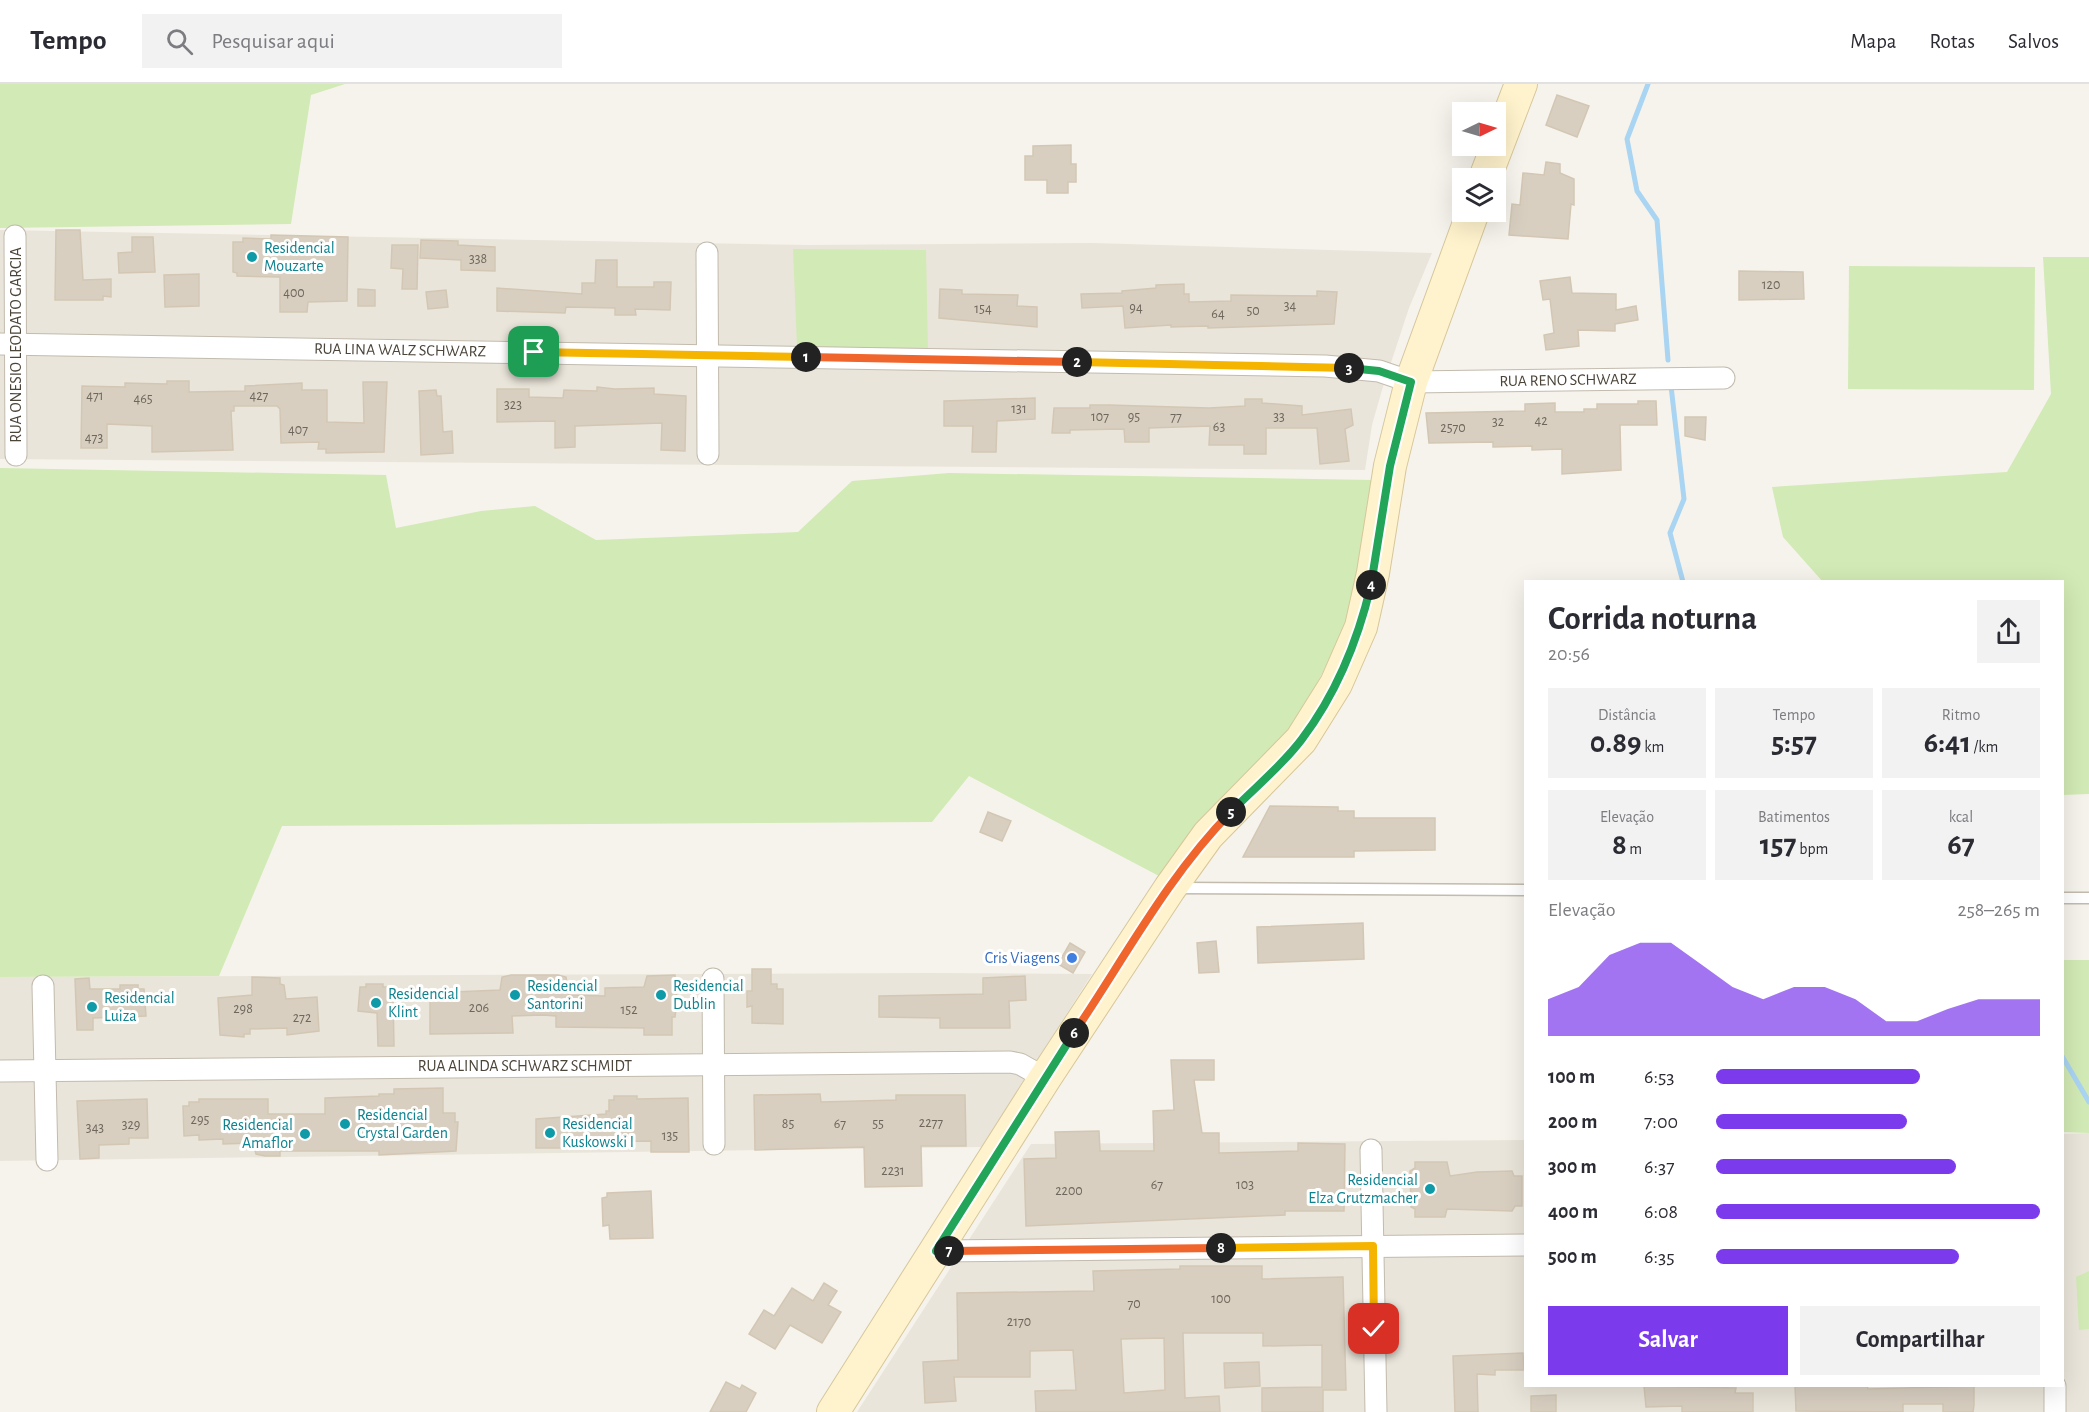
<!DOCTYPE html>
<html lang="pt">
<head>
<meta charset="utf-8">
<style>
	:root { --surface:#fff; --page:#f2f2f3; --text:#2b2b33; --muted:#7c7c81; --line:#e1e1e2; --accent:#7c3aed }
	body { margin:0; font-family:"Alegreya Sans",sans-serif; background:var(--page); color:var(--text); height:100vh; display:flex; flex-direction:column; font-size:22px; white-space:nowrap }
	* { box-sizing:border-box; margin:0 }
	p { font-size:20px; color:var(--muted) }
	.icon { flex:none; width:33px; height:33px; fill:none; stroke:currentColor; stroke-width:2; stroke-linecap:round; stroke-linejoin:round }
	.map { position:relative; flex:1; overflow:hidden }
	.side { position:absolute; left:1524px; top:496px; width:540px; height:807px; display:flex; flex-direction:column; background:var(--surface); border-radius:0px; box-shadow:0 6px 24px #0002 }
	.side>* { flex:none }
	.needle { width:39px; rotate:85deg }
	.controls { position:absolute; left:1452px; top:18px; display:grid; gap:12px }
	.controls a { display:grid; place-items:center; width:54px; height:54px; border-radius:0px; background:var(--surface); box-shadow:0 6px 24px #0002; font-size:30px }
	.pin { position:absolute; display:grid; place-items:center; width:51px; height:51px; color:#fff; margin:-26px; border-radius:12px; box-shadow:0 3px 9px #0006 }
	.km { position:absolute; width:30px; height:30px; margin:-15px; border-radius:50%; background:#222; color:#fff; font-size:16px; line-height:30px; text-align:center }
	.round { display:grid; place-items:center; flex:none; width:63px; height:63px; border-radius:0px; background:var(--page) }
	.summary { display:flex; align-items:center; justify-content:space-between; height:102px; padding:0 24px }
	h1 { font-size:33px; font-weight:600; line-height:45px }
	.figures { display:grid; grid-template-columns:repeat(3,1fr); gap:9px; height:102px; padding:6px 24px }
	.figures div { display:grid; align-content:center; border-radius:0px; background:var(--page); text-align:center }
	.figures b { font-size:30px; font-weight:600 }
	.figures small { font-size:16px; font-weight:400 }
	.figures p { font-size:16px }
	.chart { height:168px; padding:12px 24px }
	.chart p { display:flex; justify-content:space-between }
	.chart svg { width:100%; height:108px; margin-top:6px; fill:var(--accent); opacity:.7 }
	.action { display:flex; gap:12px; margin-top:auto; padding:12px 24px }
	.action a { flex:1; height:69px; border-radius:0px; background:var(--accent); color:#fff; font-size:24px; font-weight:600; line-height:69px; text-align:center }
	.action a+a { background:var(--page); color:var(--text) }
	ul { padding:0 24px; list-style:none; font-size:20px }
	li { display:grid; grid-template-columns:96px 72px 1fr; align-items:center; height:45px }
	li i { height:15px; border-radius:8px; background:var(--accent) }
	header { display:flex; align-items:center; gap:36px; box-sizing:border-box; height:84px; padding:0 30px; background:var(--surface); border-bottom:2px solid var(--line) }
	header strong { font-size:28px }
	nav { display:flex; gap:33px; margin-inline-start:auto; font-size:21px }
	.search { width:420px; height:54px; background:var(--page); display:flex; align-items:center; gap:15px; box-sizing:border-box; padding:0 21px; border-radius:0px; color:var(--muted); font-size:22px }
	.map>svg:first-child { display:block }
	.residential { fill:#eae5da }
	.green { fill:#d2eab5 }
	.lines { fill:none; stroke-linecap:round; stroke-linejoin:round }
	.stream { stroke:#a9d4f2; stroke-width:5 }
	.building { fill:#d8cfc1; stroke:#d3c7b4; stroke-width:1.5; fill-rule:evenodd }
	.lane-casing { stroke:#c2bbae; stroke-width:13 }
	.street-casing { stroke:#c2bbae; stroke-width:23 }
	.secondary-casing { stroke:#d6c79b; stroke-width:34 }
	.lane { stroke:#fff; stroke-width:10 }
	.street { stroke:#fff; stroke-width:21 }
	.secondary { stroke:#fff3cd; stroke-width:32 }
	.split-1-casing { stroke:#fff; stroke-width:12 }
	.split-2-casing { stroke:#fff; stroke-width:12 }
	.split-3-casing { stroke:#fff; stroke-width:12 }
	.split-4-casing { stroke:#fff; stroke-width:12 }
	.split-5-casing { stroke:#fff; stroke-width:12 }
	.split-6-casing { stroke:#fff; stroke-width:12 }
	.split-7-casing { stroke:#fff; stroke-width:12 }
	.split-8-casing { stroke:#fff; stroke-width:12 }
	.split-9-casing { stroke:#fff; stroke-width:12 }
	.split-1 { stroke:#f5b400; stroke-width:8 }
	.split-2 { stroke:#f0652b; stroke-width:8 }
	.split-3 { stroke:#f5b400; stroke-width:8 }
	.split-4 { stroke:#22a559; stroke-width:8 }
	.split-5 { stroke:#22a559; stroke-width:8 }
	.split-6 { stroke:#f0652b; stroke-width:8 }
	.split-7 { stroke:#22a559; stroke-width:8 }
	.split-8 { stroke:#f0652b; stroke-width:8 }
	.split-9 { stroke:#f5b400; stroke-width:8 }
	.culture-dot { fill:#0f9aa8; stroke:#fff; stroke-width:2 }
	.shop-dot { fill:#3f7fe0; stroke:#fff; stroke-width:2 }
	.labels { text-anchor:middle; dominant-baseline:central; stroke-width:6; stroke-linejoin:round; paint-order:stroke }
	.number-label { font-size:14px; fill:#6e675b }
	.culture-label { font-size:16px; fill:#0d838f; stroke:#fff; text-anchor:start }
	.street-label { font-size:16px; fill:#4b4439; stroke:#fff }
	.shop-label { font-size:16px; fill:#366cbe; stroke:#fff; text-anchor:end }
</style>
</head>
<body>
<header>
<strong>Tempo</strong>
<div class="search"><svg class="icon" aria-label="search" viewBox="0 0 24 24"><circle cx="10" cy="10" r="6"/><path d="M15 15l6 6"/></svg>Pesquisar aqui</div>
<nav><a>Mapa</a><a>Rotas</a><a>Salvos</a></nav>
</header>
<div class="map">
<svg width="2089" height="1328" viewBox="0 0 2089 1328">
	<rect width="100%" height="100%" fill="#f6f3ec"/>
	<g class="residential">
		<path d="M0 146 809 161 1092 159 1432 169 1409 224 1382 306 1372 341 1365 386 0 375Z"/>
		<path d="M931 889 1092 890 982 1063 0 1077V893Z"/>
		<path d="M2089 1049V1328H857L1031 1060 1525 1056 1526 1302H2062L2063 1050Z"/>
	</g>
	<g class="green">
		<path d="M0 0H345L311 11 291 140 0 144Z"/>
		<path d="M793 165 926 166 928 267 797 262Z"/>
		<path d="M2043 173H2089V710L2063 711 2062 498H1823L1783 453 1772 403 2007 388 2051 310Z"/>
		<path d="M1849 182 2035 183 2034 306 1848 305Z"/>
		<path d="M0 384 386 391 396 444 481 427 535 422 596 456 798 448 852 397 949 389 1373 396 1350 535 1293 646 1202 737 1159 792 969 692 932 738 282 742 219 892 0 893Z"/>
		<path d="M2063 876H2089V1049L2063 1048Z"/>
		<path d="M2089 1187V1245L2079 1246 2076 1193Z"/>
	</g>
	<g class="lines">
		<g class="stream">
			<path d="M1648 0 1627 55 1637 107 1657 136 1668 276"/>
			<path d="M1671 302 1684 415 1670 449 1683 498"/>
			<path d="M2062 972 2089 1018"/>
		</g>
	</g>
	<g class="building">
		<path d="M1557 11 1589 22 1577 53 1546 41Z"/>
		<path d="M1071 61V80H1076V98H1068V109H1047V96H1025V72H1033V62Z"/>
		<path d="M1546 78 1560 80V89L1574 95V121L1571 120 1568 155 1509 151 1512 120 1520 121 1523 89 1544 91Z"/>
		<path d="M56 146H80L83 196 111 195V213L103 212V216H55Z"/>
		<path d="M271 151 348 153 347 217 308 218 307 228H280V193L237 192V189L233 188V158H243V154L271 155Z"/>
		<path d="M132 153H153L155 188 119 189 118 169 132 168Z"/>
		<path d="M421 156 458 157V161L495 163V187L461 186V176L420 174Z"/>
		<path d="M392 161H418L417 205H402L403 185 391 184Z"/>
		<path d="M596 176H617V203H654V198H671L670 226 635 225 636 231H615V224L566 223 565 229 497 227V204L582 210V199H595Z"/>
		<path d="M1739 187 1803 188 1804 215 1739 216Z"/>
		<path d="M199 190V222L165 223 164 191Z"/>
		<path d="M1570 193 1572 209 1616 210V226L1636 222 1638 236 1615 240V247L1578 246 1579 262 1546 266 1544 251 1554 249 1550 215 1543 216 1540 197Z"/>
		<path d="M1184 200V210H1189V218L1231 217V211L1317 212V207L1337 208 1334 240 1208 244V242L1171 243V241L1125 244 1123 222 1082 224 1081 210 1122 209V207L1156 204V201Z"/>
		<path d="M358 205 375 206V222H358Z"/>
		<path d="M940 205 962 206V210L1018 211 1017 222 1037 223V243L939 234Z"/>
		<path d="M446 206 448 223 428 225 426 208Z"/>
		<path d="M167 297H189V308L245 307V302L302 299V306H327V338L364 339 363 298H387L384 368 326 369V365H318L319 358 281 359 280 325 277 322H234V327H231L233 366 152 368V342L107 340V364H81L82 302 125 303V299L167 300Z"/>
		<path d="M597 303 615 305 654 304V310L686 312 685 367 661 366 662 339 575 342V363L555 364V337L497 338V305H529V313L563 314 564 306 597 307Z"/>
		<path d="M436 306 437 312H441L443 348 452 347 453 369 421 371 419 307Z"/>
		<path d="M1035 314V335L997 337 996 368H972L973 342H944V317Z"/>
		<path d="M1245 315H1262V319L1302 322V331L1351 325 1353 341 1345 345 1349 377 1320 380 1317 344H1266V370H1244V361H1209L1210 342 1149 344V358H1125L1124 345 1070 346V349H1052L1054 324H1090V321H1109L1209 324 1245 322Z"/>
		<path d="M1638 317H1656L1657 341H1620L1621 386 1562 390V365L1532 366V362L1493 363V358L1429 359 1426 329 1525 327V320L1555 319V328H1584V325H1597V320H1638Z"/>
		<path d="M1685 333H1706L1705 356 1685 352Z"/>
		<path d="M1270 722 1338 723V727H1354V734H1435V766L1354 767V773H1243Z"/>
		<path d="M988 728 1011 737 1002 757 980 748Z"/>
		<path d="M1363 839 1364 875 1258 879 1257 843Z"/>
		<path d="M1216 857 1219 888 1199 889 1197 859Z"/>
		<path d="M1070 859 1085 868 1073 889 1058 880Z"/>
		<path d="M752 885H771V900H777V905H783V940L752 939V922L747 923V907H752Z"/>
		<path d="M511 891H558L566 893 569 911 605 912V904L644 903 647 892 675 891 677 917 675 933H672V951H644V944L556 943V932L543 931 512 932 513 949 430 950V909L500 906 502 893Z"/>
		<path d="M1025 892 1026 916 1009 917 1010 944H940V934L879 933V912L983 910V894Z"/>
		<path d="M252 893 280 894V900L284 901 286 915 317 913 319 947 287 951V944L250 945V950H244V953L220 951 218 914 252 911Z"/>
		<path d="M89 894 90 905H120V901H138V905H144L146 932 93 934V946H77L75 895Z"/>
		<path d="M366 900H383V903H390V910H393L394 962H378L377 929 358 927 360 903H366Z"/>
		<path d="M1171 976H1214V996H1194L1202 1049H1219V1069L1298 1067V1059L1345 1060 1344 1127H1285V1131L1026 1142 1024 1075 1056 1074 1055 1048 1099 1047 1100 1067H1154L1153 1027 1174 1026Z"/>
		<path d="M443 1004V1029H455V1038H458L456 1067 379 1071V1067H280V1072H265L256 1070 253 1059 223 1060V1055L199 1056V1051L184 1052 183 1022H189V1018H199V1015H268V1030H325V1014L379 1012V1010H394V1005Z"/>
		<path d="M820 1010 821 1018 896 1016V1011H965L966 1062H921L922 1102 865 1103 864 1063 755 1066 754 1011Z"/>
		<path d="M614 1012H637V1015L688 1014 689 1068H651V1057L596 1058 597 1062H570V1064H536V1035L606 1030V1027H609V1016H614Z"/>
		<path d="M147 1015 148 1054H129V1060L99 1061V1074L80 1075 77 1017Z"/>
		<path d="M1415 1078H1447L1450 1092 1477 1088 1512 1087 1514 1092H1522V1122H1515L1512 1127 1447 1125 1445 1133H1415V1125L1411 1123 1410 1087 1415 1084Z"/>
		<path d="M651 1107 653 1154 610 1155 609 1141 603 1142 602 1114 607 1113V1109Z"/>
		<path d="M1180 1182H1262V1195L1343 1193 1346 1306H1323V1328H1262V1304L1322 1303V1261L1263 1262V1249H1183L1185 1314 1219 1312 1220 1328H1036L1035 1307 1076 1306 1073 1266 1030 1267V1293H954L956 1317 925 1319 923 1278 958 1276 957 1209 1094 1207 1093 1187 1180 1185ZM1164 1254 1165 1306 1124 1309 1121 1255Z"/>
		<path d="M824 1199 837 1207 828 1221 841 1228 822 1259 790 1241 775 1265 749 1250 764 1226 774 1232 792 1204 813 1217Z"/>
		<path d="M1523 1269 1524 1286H1495V1291L1477 1290 1478 1328H1455L1453 1272Z"/>
		<path d="M1259 1278 1260 1302 1225 1304 1224 1279Z"/>
		<path d="M726 1298 740 1305 742 1301 756 1309 746 1328H710Z"/>
		<path d="M1644 1302 1736 1304 1735 1309H1753V1328H1682V1322L1646 1323Z"/>
		<path d="M1795 1302H1867L1868 1305 1974 1302V1321L1973 1328H1943V1320H1903V1328L1796 1327Z"/>
		<path d="M1556 1311V1328H1531V1312Z"/>
	</g>
	<g class="lines">
		<defs>
			<g id="lane">
				<path d="M1176 804 1526 806"/>
				<path d="M2062 814H2089"/>
			</g>
			<g id="street">
				<path d="M15 152 16 371"/>
				<path d="M707 169 708 370"/>
				<path d="M0 260 1325 282 1379 287 1411 298 1724 294"/>
				<path d="M713 895 714 1060"/>
				<path d="M43 902 47 1076"/>
				<path d="M0 987 1010 978 1020 980 1045 994"/>
				<path d="M1371 1066 1376 1328"/>
				<path d="M936 1167 1526 1161"/>
				<path d="M2055 1302V1328"/>
			</g>
			<g id="secondary">
				<path d="M1485 94 1521 0"/>
				<path d="M833 1328 1045 994 1170 804 1208 751 1301 656 1336 600 1361 543 1373 489 1390 382 1411 298 1473 128"/>
			</g>
		</defs>
		<use href="#lane" class="lane-casing"/>
		<use href="#street" class="street-casing"/>
		<use href="#secondary" class="secondary-casing"/>
		<use href="#lane" class="lane"/>
		<use href="#street" class="street"/>
		<use href="#secondary" class="secondary"/>
	</g>
	<g class="lines">
		<defs>
			<path id="split-1" d="M534 268 806 273"/>
			<path id="split-2" d="M806 273 1077 278"/>
			<path id="split-3" d="M1077 278 1349 284"/>
			<path id="split-4" d="M1349 284 1379 287 1411 298 1390 382 1371 501"/>
			<path id="split-5" d="M1231 728C1254 704 1282 682 1302 655 1336 610 1358 556 1371 501"/>
			<path id="split-6" d="M1074 949C1124 875 1168 792 1231 728"/>
			<path id="split-7" d="M949 1167H936L1074 949"/>
			<path id="split-8" d="M949 1167 1221 1164"/>
			<path id="split-9" d="M1221 1164 1373 1162 1374 1245"/>
		</defs>
		<use href="#split-1" class="split-1-casing"/>
		<use href="#split-2" class="split-2-casing"/>
		<use href="#split-3" class="split-3-casing"/>
		<use href="#split-4" class="split-4-casing"/>
		<use href="#split-5" class="split-5-casing"/>
		<use href="#split-6" class="split-6-casing"/>
		<use href="#split-7" class="split-7-casing"/>
		<use href="#split-8" class="split-8-casing"/>
		<use href="#split-9" class="split-9-casing"/>
		<use href="#split-1" class="split-1"/>
		<use href="#split-2" class="split-2"/>
		<use href="#split-3" class="split-3"/>
		<use href="#split-4" class="split-4"/>
		<use href="#split-5" class="split-5"/>
		<use href="#split-6" class="split-6"/>
		<use href="#split-7" class="split-7"/>
		<use href="#split-8" class="split-8"/>
		<use href="#split-9" class="split-9"/>
	</g>
	<g class="culture-dot">
		<circle cx="252" cy="173" r="6"/>
		<circle cx="515" cy="911" r="6"/>
		<circle cx="661" cy="911" r="6"/>
		<circle cx="376" cy="919" r="6"/>
		<circle cx="92" cy="923" r="6"/>
		<circle cx="345" cy="1040" r="6"/>
		<circle cx="550" cy="1049" r="6"/>
		<circle cx="305" cy="1050" r="6"/>
		<circle cx="1430" cy="1105" r="6"/>
	</g>
	<circle class="shop-dot" cx="1072" cy="874" r="6"/>
	<g class="labels">
		<g class="number-label">
			<text x="478" y="175">338</text>
			<text x="1771" y="201">120</text>
			<text x="294" y="209">400</text>
			<text x="1290" y="222">34</text>
			<text x="1136" y="224">94</text>
			<text x="983" y="225">154</text>
			<text x="1253" y="227">50</text>
			<text x="1218" y="230">64</text>
			<text x="95" y="312">471</text>
			<text x="259" y="312">427</text>
			<text x="143" y="315">465</text>
			<text x="513" y="321">323</text>
			<text x="1019" y="325">131</text>
			<text x="1100" y="333">107</text>
			<text x="1134" y="333">95</text>
			<text x="1176" y="333">77</text>
			<text x="1279" y="333">33</text>
			<text x="1541" y="337">42</text>
			<text x="1498" y="338">32</text>
			<text x="1219" y="343">63</text>
			<text x="1453" y="344">2570</text>
			<text x="298" y="346">407</text>
			<text x="94" y="354">473</text>
			<text x="479" y="924">206</text>
			<text x="243" y="925">298</text>
			<text x="629" y="926">152</text>
			<text x="302" y="934">272</text>
			<text x="200" y="1036">295</text>
			<text x="931" y="1039">2277</text>
			<text x="788" y="1040">85</text>
			<text x="840" y="1040">67</text>
			<text x="878" y="1040">55</text>
			<text x="131" y="1041">329</text>
			<text x="95" y="1044">343</text>
			<text x="670" y="1052">135</text>
			<text x="893" y="1087">2231</text>
			<text x="1157" y="1101">67</text>
			<text x="1245" y="1101">103</text>
			<text x="1069" y="1107">2200</text>
			<text x="1221" y="1215">100</text>
			<text x="1134" y="1220">70</text>
			<text x="1019" y="1238">2170</text>
		</g>
		<g class="culture-label">
			<text x="264" y="164">Residencial<tspan x="264" dy="18">Mouzarte</tspan></text>
			<text x="527" y="902">Residencial<tspan x="527" dy="18">Santorini</tspan></text>
			<text x="673" y="902">Residencial<tspan x="673" dy="18">Dublin</tspan></text>
			<text x="388" y="910">Residencial<tspan x="388" dy="18">Klint</tspan></text>
			<text x="104" y="914">Residencial<tspan x="104" dy="18">Luiza</tspan></text>
			<text x="357" y="1031">Residencial<tspan x="357" dy="18">Crystal Garden</tspan></text>
			<text x="562" y="1040">Residencial<tspan x="562" dy="18">Kuskowski I</tspan></text>
			<text x="293" y="1041" text-anchor="end">Residencial<tspan x="293" dy="18">Amaflor</tspan></text>
			<text x="1418" y="1096" text-anchor="end">Residencial<tspan x="1418" dy="18">Elza Grutzmacher</tspan></text>
		</g>
		<g class="street-label">
			<text transform="translate(16 261) rotate(-90)">RUA ONESIO LEODATO GARCIA</text>
			<text transform="translate(400 266) rotate(1)">RUA LINA WALZ SCHWARZ</text>
			<text transform="translate(1568 296) rotate(-1)">RUA RENO SCHWARZ</text>
			<text x="525" y="982">RUA ALINDA SCHWARZ SCHMIDT</text>
		</g>
		<g class="shop-label">
			<text x="1060" y="874">Cris Viagens</text>
		</g>
	</g>
</svg>
<div class="controls">
<a><svg class="needle" viewBox="-14 -14 28 28"><path d="M0-13l5 13h-10z" fill="#e53935"/><path d="M0 13l5-13h-10z" fill="#7c7c81"/></svg></a>
<a><svg class="icon" aria-label="layers" viewBox="0 0 24 24"><path d="M12 4l9 5-9 5-9-5zM3 14l9 5 9-5"/></svg></a>
</div>
<div class="pin" style="left:534px;top:268px;background:#1e9e55"><svg class="icon" aria-label="arrive" viewBox="0 0 24 24"><path d="M6 21V4h12l-3 4 3 4H6"/></svg></div>
<div class="pin" style="left:1374px;top:1245px;background:#d93025"><svg class="icon" aria-label="check" viewBox="0 0 24 24"><path d="M5 12l5 5 9-10"/></svg></div>
<b class="km" style="left:806px;top:273px">1</b>
<b class="km" style="left:1077px;top:278px">2</b>
<b class="km" style="left:1349px;top:284px">3</b>
<b class="km" style="left:1371px;top:501px">4</b>
<b class="km" style="left:1231px;top:728px">5</b>
<b class="km" style="left:1074px;top:949px">6</b>
<b class="km" style="left:949px;top:1167px">7</b>
<b class="km" style="left:1221px;top:1164px">8</b>
<section class="side">
<div class="summary"><div><h1>Corrida noturna</h1><p>20:56</p></div><a class="round"><svg class="icon" aria-label="share" viewBox="0 0 24 24"><path d="M12 15V3M7 8l5-5 5 5M5 13v7h14v-7"/></svg></a></div>
<div class="figures">
<div><p>Distância</p><b>0.89<small> km</small></b></div>
<div><p>Tempo</p><b>5:57</b></div>
<div><p>Ritmo</p><b>6:41<small> /km</small></b></div>
</div>
<div class="figures">
<div><p>Elevação</p><b>8<small> m</small></b></div>
<div><p>Batimentos</p><b>157<small> bpm</small></b></div>
<div><p>kcal</p><b>67</b></div>
</div>
<div class="chart"><p><span>Elevação</span>258–265 m</p>
<svg viewBox="0 0 160 44" preserveAspectRatio="none"><path d="M0 44V29L10 24L20 11L30 6L40 6L50 15L60 24L70 29L80 24L90 24L100 29L110 38L120 38L130 33L140 29L150 29L160 29V44z"/></svg>
</div>
<ul>
<li><b>100 m</b>6:53<i style="width:63%"></i></li>
<li><b>200 m</b>7:00<i style="width:59%"></i></li>
<li><b>300 m</b>6:37<i style="width:74%"></i></li>
<li><b>400 m</b>6:08<i style="width:100%"></i></li>
<li><b>500 m</b>6:35<i style="width:75%"></i></li>
</ul>
<div class="action"><a>Salvar</a><a>Compartilhar</a></div>
</section>
</div>
</body>
</html>
